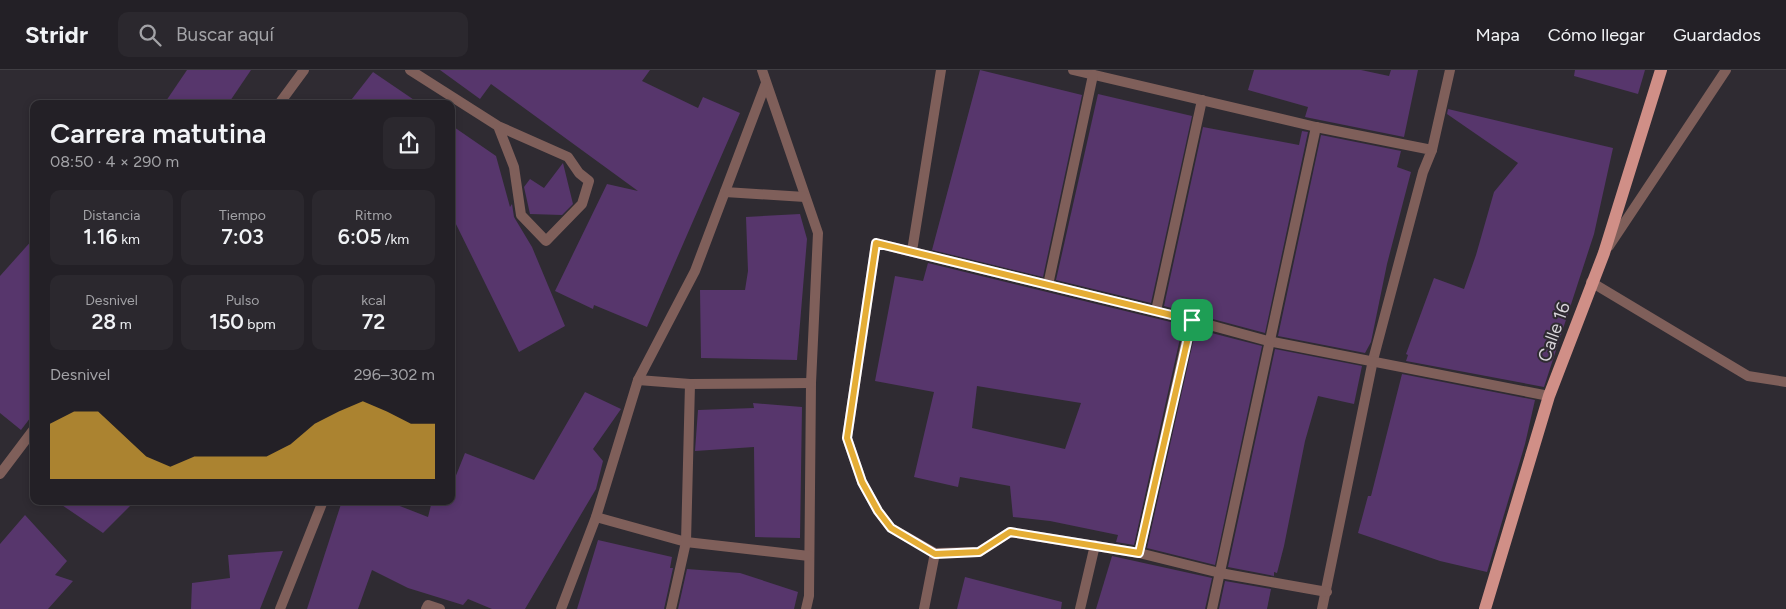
<!DOCTYPE html>
<html lang="es">
<head>
<meta charset="utf-8">
<style>
	:root { --surface:#232026; --page:#2b282e; --text:#f1f3f6; --muted:#a3a3a7; --line:#403e43; --accent:#e5ad35 }
	body { margin:0; font-family:Figtree,sans-serif; background:var(--page); color:var(--text); height:100vh; display:flex; flex-direction:column; font-size:19px; white-space:nowrap }
	* { box-sizing:border-box; margin:0 }
	p { font-size:16px; color:var(--muted) }
	.icon { flex:none; width:28px; height:28px; fill:none; stroke:currentColor; stroke-width:2; stroke-linecap:round; stroke-linejoin:round }
	.map { position:relative; flex:1; overflow:hidden }
	.sheet { position:absolute; left:30px; top:30px; width:425px; height:405px; display:flex; flex-direction:column; background:var(--surface); border-radius:10px; box-shadow:0 2px 8px #0003,0 0 0 1px var(--line) }
	.sheet>* { flex:none }
	.pin { position:absolute; display:grid; place-items:center; width:42px; height:42px; color:#fff; margin:-21px; border-radius:10px; box-shadow:0 2px 8px #0006 }
	.round { display:grid; place-items:center; flex:none; width:52px; height:52px; border-radius:10px; background:var(--page) }
	.head { display:flex; align-items:center; justify-content:space-between; height:85px; padding:0 20px }
	h1 { font-size:28px; font-weight:600; line-height:38px }
	.figures { display:grid; grid-template-columns:repeat(3,1fr); gap:8px; height:85px; padding:5px 20px }
	.figures div { display:grid; align-content:center; border-radius:10px; background:var(--page); text-align:center }
	.figures b { font-size:21px; font-weight:600 }
	.figures small { font-size:14px; font-weight:400 }
	.figures p { font-size:14px }
	.chart { height:140px; padding:10px 20px }
	.chart p { display:flex; justify-content:space-between }
	.chart svg { width:100%; height:90px; margin-top:5px; fill:var(--accent); opacity:.7 }
	header { display:flex; align-items:center; gap:30px; box-sizing:border-box; height:70px; padding:0 25px; background:var(--surface); border-bottom:1px solid var(--line) }
	header strong { font-size:24px }
	nav { display:flex; gap:28px; margin-inline-start:auto; font-size:18px }
	.search { width:350px; height:45px; background:var(--page); display:flex; align-items:center; gap:12px; box-sizing:border-box; padding:0 18px; border-radius:10px; color:var(--muted); font-size:19px }
	.map>svg:first-child { display:block }
	.building { fill:#57366c; fill-rule:evenodd }
	.lines { fill:none; stroke-linecap:round; stroke-linejoin:round }
	.street { stroke:#7f5f5a; stroke-width:10 }
	.primary { stroke:#d08f87; stroke-width:12 }
	.route-casing { stroke:#fff; stroke-width:10 }
	.route { stroke:#e5ad35; stroke-width:6 }
	.labels { text-anchor:middle; dominant-baseline:central; stroke-width:4; stroke-linejoin:round; paint-order:stroke }
	.street-label { font-size:18px; fill:#d7d4d9; stroke:#2f2b32 }
</style>
</head>
<body>
<header>
<strong>Stridr</strong>
<div class="search"><svg class="icon" aria-label="search" viewBox="0 0 24 24"><circle cx="10" cy="10" r="6"/><path d="M15 15l6 6"/></svg>Buscar aquí</div>
<nav><a>Mapa</a><a>Cómo llegar</a><a>Guardados</a></nav>
</header>
<div class="map">
<svg width="1786" height="539" viewBox="0 0 1786 539">
	<rect width="100%" height="100%" fill="#2f2b32"/>
	<g class="building">
		<path d="M187 0H251L228 34H164Z"/>
		<path d="M440 0H650L642 11 698 38 703 27 740 43 647 257 594 235 593 239 555 221 607 114 638 121 491 14 480 29Z"/>
		<path d="M980 0 1082 25 1043 207 932 180Z"/>
		<path d="M1254 0H1361L1389 6 1391 0H1418L1404 67 1305 47 1308 37 1248 20Z"/>
		<path d="M1575 0H1645L1638 24 1574 6Z"/>
		<path d="M373 2 420 34H348Z"/>
		<path d="M1098 24 1192 46 1151 233 1056 210Z"/>
		<path d="M1448 39 1613 78 1594 164 1544 317 1406 291 1408 285 1406 284 1434 208 1464 219 1476 185 1494 122 1518 93 1447 44Z"/>
		<path d="M451 55 496 86 510 137 512 134 514 147 532 177 565 256 519 282 451 144Z"/>
		<path d="M1203 57 1299 75 1302 61 1308 62 1265 263 1164 236Z"/>
		<path d="M1321 65 1401 81 1397 97 1411 102 1387 194 1371 272 1365 283 1278 266Z"/>
		<path d="M563 93 573 134 562 145 530 144 524 117 530 109 544 118Z"/>
		<path d="M800 144 807 169 797 290 701 288 700 220H745L748 201 746 147Z"/>
		<path d="M34 168V343L21 360 0 343V206Z"/>
		<path d="M928 193 1183 255 1134 475 1116 472 1118 465 1050 451 1013 447 1010 416 960 407 958 417 914 407 934 322 875 311 895 206 923 211ZM977 316 1081 333 1065 379 972 358Z"/>
		<path d="M1196 259 1262 276 1215 495 1147 478Z"/>
		<path d="M1275 279 1362 296 1354 334 1318 326 1305 371 1284 476 1277 503 1274 502V506L1228 497Z"/>
		<path d="M1402 304 1535 330 1525 374 1487 502 1440 491 1358 463 1368 426H1371Z"/>
		<path d="M585 322 621 339 593 379 603 391 596 419 525 539H492L468 529 463 535 408 518 372 500 358 539H307L342 431H387L428 447 432 431H451V418L465 383 534 410Z"/>
		<path d="M753 333 802 337 800 468 755 467 754 377 695 381 698 340 754 338Z"/>
		<path d="M56 431H135L103 463Z"/>
		<path d="M25 445 67 491 55 505 73 511 48 539H0V474Z"/>
		<path d="M598 470 672 487 670 498H673L664 539H577Z"/>
		<path d="M283 481 260 539H191L192 513 230 508 228 485Z"/>
		<path d="M1112 486 1212 508 1205 539H1096Z"/>
		<path d="M687 499 740 503 798 522 794 539H678Z"/>
		<path d="M965 507 1062 532 1061 539H957Z"/>
		<path d="M1225 511 1271 519 1267 539H1219Z"/>
	</g>
	<g class="lines">
		<g class="street">
			<path d="M410 0 498 56 568 87 579 103 589 111 582 134 546 171 521 145 514 97 498 56"/>
			<path d="M762 0 818 163 811 313 809 526 806 539"/>
			<path d="M1073 0 1316 57 1432 80 1423 102 1373 290 1322 539"/>
			<path d="M279 34 304 0"/>
			<path d="M1432 80 1450 0"/>
			<path d="M725 122 805 127"/>
			<path d="M1609 176 1726 0"/>
			<path d="M912 181 941 0"/>
			<path d="M1591 212 1748 306 1786 312"/>
			<path d="M1048 215 1093 5"/>
			<path d="M1156 241 1202 30"/>
			<path d="M638 310 690 314 811 313"/>
			<path d="M0 404 34 359"/>
			<path d="M596 447 686 472 809 486"/>
			<path d="M1139 483 1191 250"/>
			<path d="M1327 522 1220 503 1139 483 1010 462 979 482 935 483 891 458 878 441 862 412 847 368 876 173 1191 250 1268 271 1549 326"/>
			<path d="M280 539 323 431"/>
			<path d="M426 539 428 535 440 539"/>
			<path d="M561 539 596 447 638 310 695 201 766 13"/>
			<path d="M671 539 686 472 690 314"/>
			<path d="M924 539 935 483"/>
			<path d="M1080 539 1095 475"/>
			<path d="M1212 539 1316 57"/>
		</g>
		<path class="primary" d="M1485 539 1549 326 1604 183 1661 0"/>
	</g>
	<g class="lines">
		<defs>
			<path id="route" d="M876 173 1192 250 1139 483 1010 462 979 482 935 484 891 458 878 441 862 412 847 368Z"/>
		</defs>
		<use href="#route" class="route-casing"/>
		<use href="#route" class="route"/>
	</g>
	<g class="labels">
		<g class="street-label">
			<text transform="translate(1554 262) rotate(-70)">Calle 16</text>
		</g>
	</g>
</svg>
<div class="pin" style="left:1192px;top:250px;background:#1e9e55"><svg class="icon" aria-label="arrive" viewBox="0 0 24 24"><path d="M6 21V4h12l-3 4 3 4H6"/></svg></div>
<section class="sheet">
<div class="head"><div><h1>Carrera matutina</h1><p>08:50 · 4 × 290 m</p></div><a class="round"><svg class="icon" aria-label="share" viewBox="0 0 24 24"><path d="M12 15V3M7 8l5-5 5 5M5 13v7h14v-7"/></svg></a></div>
<div class="figures">
<div><p>Distancia</p><b>1.16<small> km</small></b></div>
<div><p>Tiempo</p><b>7:03</b></div>
<div><p>Ritmo</p><b>6:05<small> /km</small></b></div>
</div>
<div class="figures">
<div><p>Desnivel</p><b>28<small> m</small></b></div>
<div><p>Pulso</p><b>150<small> bpm</small></b></div>
<div><p>kcal</p><b>72</b></div>
</div>
<div class="chart"><p><span>Desnivel</span>296–302 m</p>
<svg viewBox="0 0 160 44" preserveAspectRatio="none"><path d="M0 44V17L10 11L20 11L30 22L40 33L50 38L60 33L70 33L80 33L90 33L100 27L110 17L120 11L130 6L140 11L150 17L160 17V44z"/></svg>
</div>
</section>
</div>
</body>
</html>
